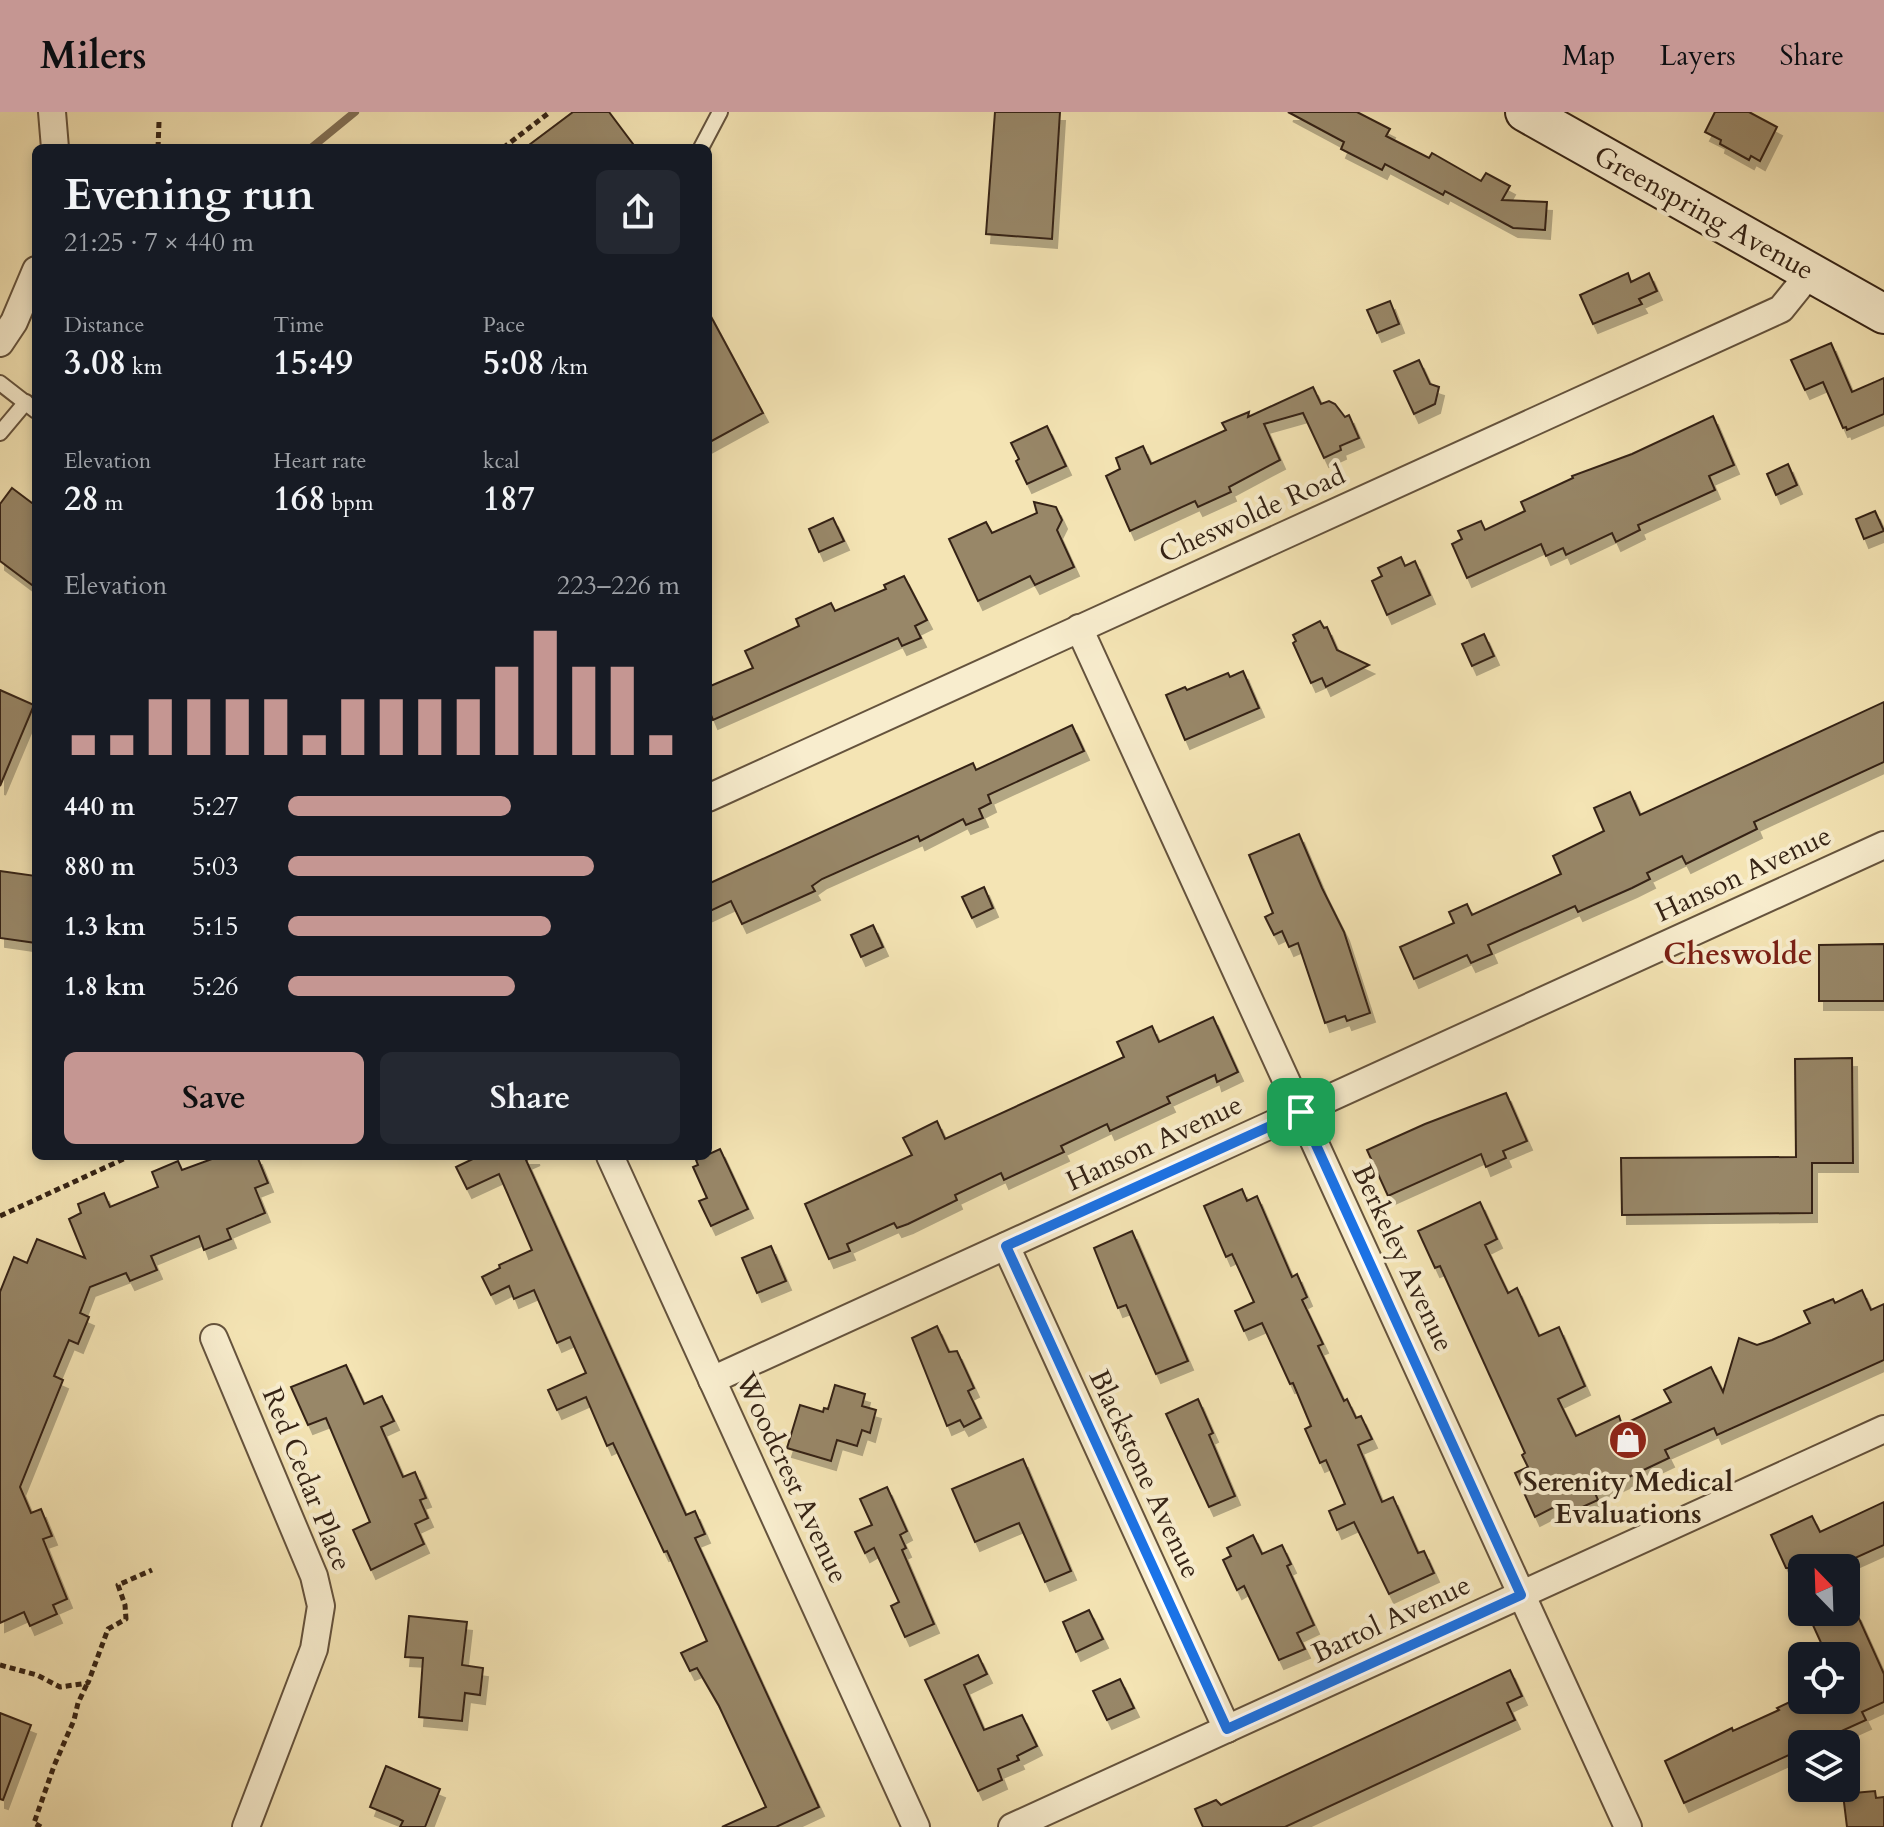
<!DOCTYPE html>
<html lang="en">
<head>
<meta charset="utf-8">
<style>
	:root { --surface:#171b24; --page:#242831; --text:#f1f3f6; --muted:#9ea1a6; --accent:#c59692 }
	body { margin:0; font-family:Cardo,serif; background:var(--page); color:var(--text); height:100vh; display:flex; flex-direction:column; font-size:30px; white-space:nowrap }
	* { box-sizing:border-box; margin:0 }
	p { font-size:26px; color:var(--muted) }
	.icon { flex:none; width:44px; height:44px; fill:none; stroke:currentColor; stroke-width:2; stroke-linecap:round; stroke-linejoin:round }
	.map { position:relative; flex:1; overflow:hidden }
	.drawer { position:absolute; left:32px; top:32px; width:680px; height:1016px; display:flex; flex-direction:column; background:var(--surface); border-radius:12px; box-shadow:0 4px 12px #0003 }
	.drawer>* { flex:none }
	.needle { width:52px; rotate:337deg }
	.fabs { position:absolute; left:1788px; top:1442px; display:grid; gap:16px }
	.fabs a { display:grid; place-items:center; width:72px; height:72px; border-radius:12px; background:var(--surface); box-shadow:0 4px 12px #0003; font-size:40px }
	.pin { position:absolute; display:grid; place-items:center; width:68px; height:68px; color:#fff; margin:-34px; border-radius:16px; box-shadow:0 4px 12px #0006 }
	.round { display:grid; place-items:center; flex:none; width:84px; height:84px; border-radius:12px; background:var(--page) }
	.summary { display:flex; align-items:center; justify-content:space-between; height:136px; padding:0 32px }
	h1 { font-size:44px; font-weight:800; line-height:60px }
	.figures { display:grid; grid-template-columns:repeat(3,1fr); gap:12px; height:136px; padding:8px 32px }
	.figures div { display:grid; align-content:center }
	.figures b { font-size:34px; font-weight:800 }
	.figures small { font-size:22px; font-weight:400 }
	.figures p { font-size:22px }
	.chart { height:224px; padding:16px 32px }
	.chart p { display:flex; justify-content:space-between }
	.chart svg { width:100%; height:144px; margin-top:8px; stroke:var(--accent); stroke-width:6 }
	.button { display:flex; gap:16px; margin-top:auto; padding:16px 32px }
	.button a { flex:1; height:92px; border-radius:12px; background:var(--accent); color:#111; font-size:32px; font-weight:800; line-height:92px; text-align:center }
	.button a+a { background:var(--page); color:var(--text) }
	ul { padding:0 32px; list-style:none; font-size:26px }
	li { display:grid; grid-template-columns:128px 96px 1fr; align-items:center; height:60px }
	li i { height:20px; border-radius:10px; background:var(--accent) }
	header { display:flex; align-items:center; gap:48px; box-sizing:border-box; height:112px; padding:0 40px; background:var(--accent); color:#111 }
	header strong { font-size:38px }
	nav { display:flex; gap:44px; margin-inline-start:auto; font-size:28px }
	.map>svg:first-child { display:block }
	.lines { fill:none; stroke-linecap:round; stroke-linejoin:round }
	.stream { stroke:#816f54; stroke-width:8 }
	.building { fill:#988768; stroke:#352315; stroke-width:2; filter:url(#shadow) }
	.lane-casing { stroke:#65533d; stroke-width:18 }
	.street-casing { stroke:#65533d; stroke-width:30 }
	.secondary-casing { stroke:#352315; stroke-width:42 }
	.path { stroke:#352315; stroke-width:5; stroke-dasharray:6 4; stroke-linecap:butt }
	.lane { stroke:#f8edce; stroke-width:14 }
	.street { stroke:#f8edce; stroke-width:26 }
	.secondary { stroke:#f8edce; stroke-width:38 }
	.route-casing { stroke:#fff; stroke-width:16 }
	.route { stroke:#1a73e8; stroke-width:10 }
	.labels { text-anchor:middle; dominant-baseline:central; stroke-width:8; stroke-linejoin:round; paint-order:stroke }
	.street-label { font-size:28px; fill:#352315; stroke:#f8edce }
	.poi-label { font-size:28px; font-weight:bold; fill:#352315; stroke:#f8edce }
	.neighbourhood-label { font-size:30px; font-weight:bold; fill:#7a1f14; stroke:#f8edce }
</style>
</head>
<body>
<header>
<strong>Milers</strong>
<nav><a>Map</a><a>Layers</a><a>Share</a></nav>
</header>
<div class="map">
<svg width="1884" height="1715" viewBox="0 0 1884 1715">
	<defs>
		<filter id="shadow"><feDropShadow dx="5" dy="9" stdDeviation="0" flood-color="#0004"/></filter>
	</defs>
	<rect width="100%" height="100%" fill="#f4e4b4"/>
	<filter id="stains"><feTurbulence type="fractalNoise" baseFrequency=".0025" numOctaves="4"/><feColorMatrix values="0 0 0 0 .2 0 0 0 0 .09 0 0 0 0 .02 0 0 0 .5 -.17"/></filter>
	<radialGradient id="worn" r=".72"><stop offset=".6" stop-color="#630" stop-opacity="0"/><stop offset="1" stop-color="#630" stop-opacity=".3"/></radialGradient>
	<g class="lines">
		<path class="stream" d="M311 36 355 0"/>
	</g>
	<g class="building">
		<path d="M573 0H609L636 36H525Z"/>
		<path d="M995 0H1060L1052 127 986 122Z"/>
		<path d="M1288 0H1357L1390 17 1386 24 1429 46 1432 41 1481 69 1486 61 1510 74 1502 88 1547 90 1545 118 1513 116 1445 79 1443 83 1385 52 1382 58 1341 37 1344 30Z"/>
		<path d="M1715 0H1749L1777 15 1760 49 1751 44 1749 48 1720 32 1721 28 1705 20Z"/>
		<path d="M1628 161 1631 170 1649 161 1657 179 1639 187 1642 192 1593 212 1580 183Z"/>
		<path d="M1390 189 1399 212 1377 221 1367 198Z"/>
		<path d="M708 199 763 301 708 331Z"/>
		<path d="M1831 231 1852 280 1884 266V302L1847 318 1846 315 1843 316 1823 270 1805 278 1791 248Z"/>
		<path d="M1419 248 1430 272 1439 275 1435 292 1414 302 1394 259Z"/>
		<path d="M1313 275 1321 292 1329 289 1335 292 1345 305 1349 303 1359 326 1340 334 1341 338 1324 346 1303 301 1264 312 1280 348 1229 375 1231 380 1198 395 1195 389 1130 419 1106 364 1120 357 1116 346 1143 334 1151 352 1226 318 1222 311 1249 300 1248 305Z"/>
		<path d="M1713 304 1734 353 1709 364 1715 378 1638 413 1640 418 1616 430 1612 421 1566 443 1563 436 1546 444 1541 432 1467 466 1452 432 1462 427 1458 419 1481 409 1485 418 1525 399 1521 390 1573 366 1572 364 1632 342Z"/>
		<path d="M1047 314 1066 354 1027 372 1016 349 1019 347 1011 331Z"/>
		<path d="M1788 352 1797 373 1776 383 1767 362Z"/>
		<path d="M12 376 36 394V476L0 449V392Z"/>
		<path d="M1034 390 1056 395 1062 408 1057 418 1074 455 1035 473 1030 464 978 489 949 427 986 410 992 421 1037 401Z"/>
		<path d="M1875 399 1884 419 1864 427 1856 407Z"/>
		<path d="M833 406 844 429 819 440 809 417Z"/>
		<path d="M1401 445 1405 454 1415 449 1430 483 1387 503 1372 469 1382 464 1378 456Z"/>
		<path d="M904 464 927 508 915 514 921 526 902 534 898 526 713 608 708 596V575L753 556 745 539 799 514 796 507 831 491 835 499 886 477 884 473Z"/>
		<path d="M1320 509 1324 516 1327 515 1337 538 1369 553 1326 575 1322 566 1311 571 1293 531 1296 529 1293 523Z"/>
		<path d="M1484 522 1494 544 1472 554 1462 532Z"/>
		<path d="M1243 559 1259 596 1185 628 1166 583 1185 575 1187 578 1228 561 1230 565Z"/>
		<path d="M0 578 34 593 0 674Z"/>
		<path d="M1884 590V650L1754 710 1757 717 1706 742 1686 752 1682 744 1647 761 1650 767 1632 776 1578 800 1575 794 1488 833 1492 842 1471 851 1467 843 1414 867 1400 835 1454 811 1449 800 1467 792 1472 803 1561 762 1553 744 1604 719 1594 696 1630 680 1640 703Z"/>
		<path d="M1072 613 1084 639 988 683 991 691 979 697 983 706 966 713 963 707 920 729 918 724 822 767 812 774 815 779 742 812 731 789 708 800V772L973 651 976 658Z"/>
		<path d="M1299 722 1322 776 1344 820 1370 901 1347 909 1345 904 1325 911 1298 831 1289 835 1282 819 1274 823 1265 805 1273 801 1249 743Z"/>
		<path d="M0 759 36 764V831L0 826Z"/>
		<path d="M984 775 993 796 972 806 962 785Z"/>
		<path d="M873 813 883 835 861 845 851 823Z"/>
		<path d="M1884 832V889H1819V833Z"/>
		<path d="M1213 905 1238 960 1217 970 1215 963 1167 985 1170 991 1110 1019 1107 1012 1061 1034 1064 1040 1004 1068 1001 1061 955 1083 957 1088 908 1112 897 1116 894 1111 847 1132 850 1139 829 1147 805 1092 912 1043 903 1026 937 1009 945 1027 1124 945 1117 930 1152 914 1159 930Z"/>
		<path d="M1852 946 1853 1051H1812V1101L1622 1103 1621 1046 1796 1045 1795 947Z"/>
		<path d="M1506 981 1527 1029 1503 1039 1506 1046 1486 1055 1481 1042 1388 1084 1367 1038 1425 1012Z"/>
		<path d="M720 1037 748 1097 711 1114 699 1089 707 1086 693 1055 698 1053 696 1048Z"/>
		<path d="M220 1044H257L268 1071 255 1076 265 1101 227 1117 231 1127 204 1138 199 1124 151 1144 157 1158 130 1169 126 1161 90 1175 80 1201 89 1205 78 1232 69 1228 54 1264 63 1268 20 1375 31 1401 41 1397 52 1424 43 1427 67 1487 53 1493 57 1502 30 1514 24 1500 0 1511V1180L14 1145 27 1151 37 1127 85 1146 69 1107 81 1101 78 1092 104 1081 110 1095 158 1075 152 1060 178 1049 182 1058Z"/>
		<path d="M479 1044H535L526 1048 686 1403 695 1399 705 1422 695 1426 819 1695 776 1715H722L766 1695 719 1594 697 1556 690 1559 681 1541 707 1529 667 1439 664 1440 613 1331 607 1334 586 1285 557 1298 548 1278 586 1261 570 1225 557 1231 534 1178 514 1187 509 1174 491 1183 482 1165 500 1156 499 1153 532 1138 499 1062 467 1077 456 1055Z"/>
		<path d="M1242 1077 1247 1089 1257 1084 1292 1165 1297 1162 1307 1185 1302 1188 1323 1232 1318 1234 1344 1289 1347 1287 1356 1306 1361 1304 1372 1327 1358 1333 1382 1390 1393 1385 1418 1441 1424 1439 1434 1461 1389 1482 1354 1410 1337 1418 1329 1399 1345 1392 1326 1348 1320 1351 1305 1317 1311 1314 1293 1271 1290 1272 1262 1211 1244 1219 1235 1199 1254 1190 1232 1142 1226 1145 1204 1094Z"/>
		<path d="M1480 1090 1497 1127 1485 1133 1508 1181 1517 1176 1539 1224 1559 1215 1585 1274 1558 1287 1576 1324 1619 1304 1622 1313 1671 1290 1664 1278 1711 1255 1723 1280 1739 1226 1757 1233 1772 1228 1810 1211 1804 1199 1833 1187 1835 1191 1862 1178 1871 1198 1884 1192V1248L1717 1323 1714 1316 1665 1338 1669 1346 1595 1381 1598 1388 1567 1402 1562 1391 1535 1405 1515 1361 1528 1355 1522 1343 1525 1341 1440 1154 1435 1156 1418 1119Z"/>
		<path d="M1132 1119 1188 1249 1156 1262 1126 1193 1118 1196 1094 1136Z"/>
		<path d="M771 1134 786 1169 757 1181 742 1146Z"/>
		<path d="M937 1214 949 1240 957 1239 974 1276 968 1279 981 1306 964 1315 960 1308 947 1314 912 1226Z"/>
		<path d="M346 1253 364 1292 382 1284 394 1309 381 1315 403 1365 415 1360 426 1386 420 1388 428 1406 415 1412 424 1432 371 1458 353 1418 370 1410 326 1306 308 1313 291 1275Z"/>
		<path d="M835 1273 865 1282 862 1294 876 1298 870 1321 862 1318 857 1334 837 1328 831 1349 787 1336 800 1293 823 1300 824 1296 828 1297Z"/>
		<path d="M1198 1287 1213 1321 1209 1323 1235 1384 1209 1395 1166 1302Z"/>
		<path d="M1023 1347 1071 1459 1045 1470 1019 1411 975 1430 952 1377Z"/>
		<path d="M887 1375 907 1419 900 1423 906 1436 902 1438 934 1512 905 1525 891 1494 899 1490 874 1436 865 1441 855 1420 872 1413 860 1387Z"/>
		<path d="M1884 1390V1433L1833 1456H1786L1771 1423 1812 1404 1820 1420Z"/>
		<path d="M1253 1423 1262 1442 1282 1433 1291 1452 1287 1454 1314 1513 1297 1521 1305 1537 1279 1548 1244 1474 1237 1478 1223 1448 1231 1444 1227 1436Z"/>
		<path d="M1089 1498 1103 1527 1076 1540 1063 1510Z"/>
		<path d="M1807 1500H1856L1884 1562V1590L1862 1600 1866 1608 1813 1632H1802V1637L1684 1691 1665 1649 1732 1616 1733 1619 1779 1598 1777 1596 1794 1588H1846V1544H1827Z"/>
		<path d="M409 1504 467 1510 462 1553 483 1556 480 1583 465 1581 462 1609 419 1605 423 1546 405 1545Z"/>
		<path d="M978 1543 987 1562 964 1573 984 1618 1022 1603 1037 1634 1017 1644 1019 1648 998 1657 1002 1668 978 1679 925 1568Z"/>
		<path d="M1510 1558 1522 1584 1507 1591 1515 1608 1285 1715H1203L1195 1697 1216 1688 1221 1693Z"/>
		<path d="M1120 1567 1134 1596 1107 1608 1093 1579Z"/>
		<path d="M0 1601 31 1613 3 1688 0 1687Z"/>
		<path d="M386 1654 440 1677 425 1715H400L403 1709 397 1706 370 1695Z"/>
		<path d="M1875 1679 1876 1686 1884 1685V1715H1847L1843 1682Z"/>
	</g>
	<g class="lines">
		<defs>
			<g id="lane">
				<path d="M701 36 720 0"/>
				<path d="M0 271 36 299"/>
				<path d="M0 321 26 290"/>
			</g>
			<g id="street">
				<path d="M52 0 55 36"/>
				<path d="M0 231 14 210 36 158"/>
				<path d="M1079 516 1628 1715"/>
				<path d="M708 686 1781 197 1810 161"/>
				<path d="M610 1044 916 1715"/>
				<path d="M1006 1134 1227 1617"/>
				<path d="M214 1226 314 1464 321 1494 314 1537 246 1715"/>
				<path d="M712 1268 1884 733"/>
				<path d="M1012 1715 1884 1317"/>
			</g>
			<path id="secondary" d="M1525 0 1884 202"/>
		</defs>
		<use href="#lane" class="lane-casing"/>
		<use href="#street" class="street-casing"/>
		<use href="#secondary" class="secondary-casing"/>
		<g class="path">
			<path d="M158 36 159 10"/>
			<path d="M503 36 550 0"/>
			<path d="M0 1104 130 1044"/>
			<path d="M0 1553 37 1563 60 1575 88 1571 108 1517 126 1507 125 1493 118 1473 152 1458"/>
			<path d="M41 1715 34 1711 54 1654 74 1608 78 1591 87 1572"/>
		</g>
		<use href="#lane" class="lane"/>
		<use href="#street" class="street"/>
		<use href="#secondary" class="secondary"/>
	</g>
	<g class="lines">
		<defs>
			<path id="route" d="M1301 1000 1521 1483 1227 1617 1006 1134Z"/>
		</defs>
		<use href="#route" class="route-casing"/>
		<use href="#route" class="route"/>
	</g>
	<defs>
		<symbol id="shop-disc" viewBox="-11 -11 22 22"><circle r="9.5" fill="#8f2418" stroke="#f8edce"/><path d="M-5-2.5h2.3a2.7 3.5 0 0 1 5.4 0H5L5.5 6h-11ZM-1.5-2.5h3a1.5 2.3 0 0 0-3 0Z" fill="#fff"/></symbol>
	</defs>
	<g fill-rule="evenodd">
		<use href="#shop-disc" x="1606" y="1306" width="44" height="44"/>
	</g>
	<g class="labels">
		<g class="street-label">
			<text transform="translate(1704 101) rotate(29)">Greenspring Avenue</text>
			<text transform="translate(1252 402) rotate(-24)">Cheswolde Road</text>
			<text transform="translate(1743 762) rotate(-25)">Hanson Avenue</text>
			<text transform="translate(1154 1031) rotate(-25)">Hanson Avenue</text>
			<text transform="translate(1403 1146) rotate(65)">Berkeley Avenue</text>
			<text transform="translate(1145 1362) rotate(65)">Blackstone Avenue</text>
			<text transform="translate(792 1366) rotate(65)">Woodcrest Avenue</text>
			<text transform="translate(307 1367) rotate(68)">Red Cedar Place</text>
			<text transform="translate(1391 1507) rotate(-25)">Bartol Avenue</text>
		</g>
		<g class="poi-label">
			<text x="1628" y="1370">Serenity Medical<tspan x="1628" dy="32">Evaluations</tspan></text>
		</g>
		<g class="neighbourhood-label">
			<text x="1738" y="842">Cheswolde</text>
		</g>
	</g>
	<rect width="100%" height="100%" filter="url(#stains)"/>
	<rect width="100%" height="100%" fill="url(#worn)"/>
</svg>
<div class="fabs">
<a><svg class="needle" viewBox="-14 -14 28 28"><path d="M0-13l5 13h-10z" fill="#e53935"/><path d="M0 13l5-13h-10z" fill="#9ea1a6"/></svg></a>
<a><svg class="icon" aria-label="locate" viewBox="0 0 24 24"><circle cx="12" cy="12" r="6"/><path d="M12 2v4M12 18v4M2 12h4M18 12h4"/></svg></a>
<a><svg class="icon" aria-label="layers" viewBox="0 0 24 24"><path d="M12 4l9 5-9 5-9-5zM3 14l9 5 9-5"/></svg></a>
</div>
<div class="pin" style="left:1301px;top:1000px;background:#1e9e55"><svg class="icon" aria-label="arrive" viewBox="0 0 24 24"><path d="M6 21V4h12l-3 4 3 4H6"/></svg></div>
<section class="drawer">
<div class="summary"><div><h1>Evening run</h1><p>21:25 · 7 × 440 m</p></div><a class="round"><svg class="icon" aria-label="share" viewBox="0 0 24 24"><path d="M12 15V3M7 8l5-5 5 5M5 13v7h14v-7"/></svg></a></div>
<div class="figures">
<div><p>Distance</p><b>3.08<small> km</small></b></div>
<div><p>Time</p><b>15:49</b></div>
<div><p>Pace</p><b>5:08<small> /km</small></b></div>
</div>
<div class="figures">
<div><p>Elevation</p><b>28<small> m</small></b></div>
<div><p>Heart rate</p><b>168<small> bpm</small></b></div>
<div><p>kcal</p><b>187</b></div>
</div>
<div class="chart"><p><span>Elevation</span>223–226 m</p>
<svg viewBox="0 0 160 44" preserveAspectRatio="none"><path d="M5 44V38M15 44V38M25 44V27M35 44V27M45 44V27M55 44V27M65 44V38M75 44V27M85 44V27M95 44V27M105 44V27M115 44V17M125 44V6M135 44V17M145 44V17M155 44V38"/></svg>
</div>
<ul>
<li><b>440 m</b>5:27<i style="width:57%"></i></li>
<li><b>880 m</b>5:03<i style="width:78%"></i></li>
<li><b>1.3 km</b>5:15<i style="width:67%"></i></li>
<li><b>1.8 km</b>5:26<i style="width:58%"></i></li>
</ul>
<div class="button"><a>Save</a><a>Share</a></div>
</section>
</div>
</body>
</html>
